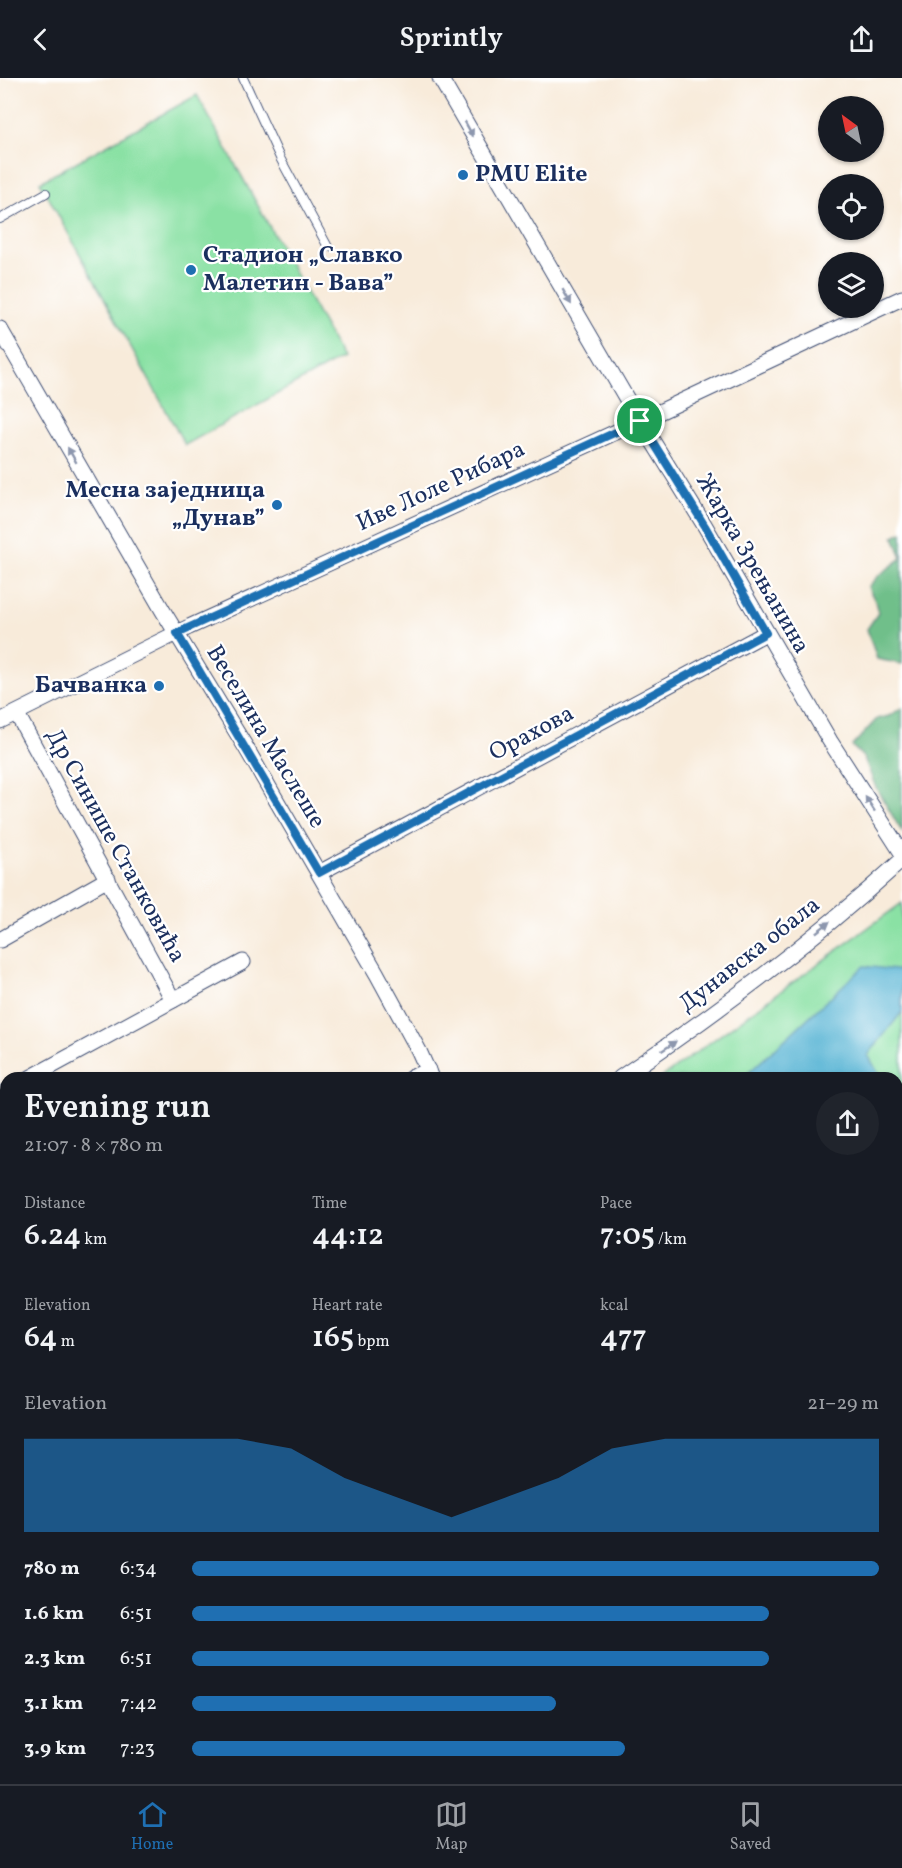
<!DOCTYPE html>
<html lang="en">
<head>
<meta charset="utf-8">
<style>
	:root { --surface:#171b24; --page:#20242c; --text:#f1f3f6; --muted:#9ea1a6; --line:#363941; --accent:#1f6fb2 }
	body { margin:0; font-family:Vollkorn,serif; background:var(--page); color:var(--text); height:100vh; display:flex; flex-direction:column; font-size:22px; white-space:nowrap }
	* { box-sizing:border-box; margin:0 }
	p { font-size:20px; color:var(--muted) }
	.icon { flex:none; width:33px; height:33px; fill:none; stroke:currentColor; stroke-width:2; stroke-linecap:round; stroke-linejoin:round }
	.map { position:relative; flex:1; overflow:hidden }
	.details { position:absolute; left:0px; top:994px; width:903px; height:712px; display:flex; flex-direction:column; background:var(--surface); border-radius:18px 18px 0 0; box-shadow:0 2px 4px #0004 }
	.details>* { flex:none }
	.needle { width:39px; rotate:327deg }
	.controls { position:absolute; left:818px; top:18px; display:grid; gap:12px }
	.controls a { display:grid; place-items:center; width:66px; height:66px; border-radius:50%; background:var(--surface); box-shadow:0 2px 4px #0004; font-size:30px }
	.pin { position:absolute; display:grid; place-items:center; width:51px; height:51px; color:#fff; margin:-26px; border:3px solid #fff; border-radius:50%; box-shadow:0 2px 6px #0007 }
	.round { display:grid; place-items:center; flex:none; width:63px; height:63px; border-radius:32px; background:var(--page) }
	.head { display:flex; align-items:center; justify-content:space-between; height:102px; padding:0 24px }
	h1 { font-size:33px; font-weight:600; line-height:45px }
	.stats { display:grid; grid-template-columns:repeat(3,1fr); gap:9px; height:102px; padding:6px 24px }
	.stats div { display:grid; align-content:center }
	.stats b { font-size:30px; font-weight:600 }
	.stats small { font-size:16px; font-weight:400 }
	.stats p { font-size:16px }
	.chart { height:168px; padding:12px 24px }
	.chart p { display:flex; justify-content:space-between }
	.chart svg { width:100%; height:108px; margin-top:6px; fill:var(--accent); opacity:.7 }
	ul { padding:0 24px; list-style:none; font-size:20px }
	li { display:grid; grid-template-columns:96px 72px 1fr; align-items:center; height:45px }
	li i { height:15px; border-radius:8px; background:var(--accent) }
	header { display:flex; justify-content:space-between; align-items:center; height:78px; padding:0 24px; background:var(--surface); font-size:27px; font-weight:600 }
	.menu { display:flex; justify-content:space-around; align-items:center; height:84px; border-top:2px solid var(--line); background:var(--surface); font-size:16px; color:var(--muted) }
	.menu a { display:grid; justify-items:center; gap:3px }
	.menu .selected { color:var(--accent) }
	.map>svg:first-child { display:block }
	.green { fill:#8ae1a4; stroke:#528881; stroke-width:1.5 }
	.forest { fill:#6fbf8a; stroke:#457774; stroke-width:1.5 }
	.water { fill:#56b4d4; stroke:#387299; stroke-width:1.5 }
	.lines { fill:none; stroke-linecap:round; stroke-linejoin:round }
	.service-casing { stroke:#3c4b71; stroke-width:10 }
	.minor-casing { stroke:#3c4b71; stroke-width:17 }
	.path { stroke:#3c4b71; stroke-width:2; stroke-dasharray:4.5 4.5; stroke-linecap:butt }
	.service { stroke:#fff; stroke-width:8 }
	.minor { stroke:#fff; stroke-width:15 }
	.oneway { fill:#8d97ae }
	.route-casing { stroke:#fff; stroke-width:12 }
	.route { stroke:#1f6fb2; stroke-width:8 }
	.poi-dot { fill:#1f6fb2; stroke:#fff; stroke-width:2 }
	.labels { text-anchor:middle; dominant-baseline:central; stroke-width:4.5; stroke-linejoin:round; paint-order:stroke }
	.poi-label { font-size:24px; font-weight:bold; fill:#1b2f5e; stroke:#fff; text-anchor:start }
	.street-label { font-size:24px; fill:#1b2f5e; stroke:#fff }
</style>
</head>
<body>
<header><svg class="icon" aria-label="back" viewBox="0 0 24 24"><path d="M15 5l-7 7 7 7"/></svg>Sprintly<svg class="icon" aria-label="share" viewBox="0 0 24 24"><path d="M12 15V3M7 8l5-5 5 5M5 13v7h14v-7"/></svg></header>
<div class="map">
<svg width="902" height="1706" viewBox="0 0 902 1706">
	<rect width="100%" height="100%" fill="#fff"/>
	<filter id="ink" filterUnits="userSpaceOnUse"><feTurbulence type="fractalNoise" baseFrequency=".0167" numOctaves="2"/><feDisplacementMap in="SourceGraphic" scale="12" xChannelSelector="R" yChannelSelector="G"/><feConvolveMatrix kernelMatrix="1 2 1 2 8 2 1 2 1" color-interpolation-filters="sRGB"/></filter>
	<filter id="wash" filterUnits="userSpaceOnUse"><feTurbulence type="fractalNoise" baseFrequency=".008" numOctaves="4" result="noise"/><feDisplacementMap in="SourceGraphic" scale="24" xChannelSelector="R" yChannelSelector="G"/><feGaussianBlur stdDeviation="1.35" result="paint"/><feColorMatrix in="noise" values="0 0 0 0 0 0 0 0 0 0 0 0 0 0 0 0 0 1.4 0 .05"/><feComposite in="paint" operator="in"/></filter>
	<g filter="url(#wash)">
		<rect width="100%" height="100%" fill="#f8ebda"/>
		<g class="green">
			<path d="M197 17 342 280 185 367 40 104Z"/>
			<path d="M902 825V1706H0V1557L6 1551V1701H897V1000H661Z"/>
		</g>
		<g class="forest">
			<path d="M902 454V586L877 581 867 551 878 535 875 523 868 509 878 498 902 480 894 458Z"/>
			<path d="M902 630V754L876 710 864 680 852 668 877 641 889 638Z"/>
			<path d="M902 1353V1501L897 1507V1358Z"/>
			<path d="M902 1540V1626L897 1631V1546Z"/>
			<path d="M157 1701H234L238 1706H157Z"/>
			<path d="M735 1701H826L821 1706H738Z"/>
		</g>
		<path class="water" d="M864 888 902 893V934L868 977 881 1000H743Z"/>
	</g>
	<g filter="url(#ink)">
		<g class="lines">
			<defs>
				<g id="service">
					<path d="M243 0 280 80 328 169"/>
					<path d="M0 141 46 115"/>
				</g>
				<g id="minor">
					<path d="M440 0 632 330 705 448 830 663 902 775"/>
					<path d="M0 251 163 533 245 668 377 896 419 973 431 1000"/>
					<path d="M17 636 173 922"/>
					<path d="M0 643 189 549 640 343 902 220"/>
					<path d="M319 795 766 555"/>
					<path d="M0 862 108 801"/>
					<path d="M30 1000 243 884"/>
					<path d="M411 1000 428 992"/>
					<path d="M620 1000C718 934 814 862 902 782"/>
					<path d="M0 1017 6 1014"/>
					<path d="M0 1212 6 1209"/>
					<path d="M0 1391 6 1402"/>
					<path d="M0 1518 6 1513"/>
					<path d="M719 1701 722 1706"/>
				</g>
			</defs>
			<use href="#service" class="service-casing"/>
			<use href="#minor" class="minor-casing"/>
			<g class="path">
				<path d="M245 1701 248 1706"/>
				<path d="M523 1701 526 1706"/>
				<path d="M557 1701 560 1706"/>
				<path d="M564 1706 572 1701"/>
			</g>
			<use href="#service" class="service"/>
			<use href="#minor" class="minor"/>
		</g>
		<defs><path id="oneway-solid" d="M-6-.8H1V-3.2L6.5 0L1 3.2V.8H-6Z" transform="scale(1.5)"/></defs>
		<g class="oneway">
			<use href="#oneway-solid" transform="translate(469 51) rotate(61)"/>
			<use href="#oneway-solid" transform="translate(567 219) rotate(60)"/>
			<use href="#oneway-solid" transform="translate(72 377) rotate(-120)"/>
			<use href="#oneway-solid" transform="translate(870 726) rotate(-123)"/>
			<use href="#oneway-solid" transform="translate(823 849) rotate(-38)"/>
			<use href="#oneway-solid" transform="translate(669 968) rotate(-34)"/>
		</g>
	</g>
	<g class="lines" filter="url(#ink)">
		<defs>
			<path id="route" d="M640 343 705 448 766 555 319 795 177 555Z"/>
		</defs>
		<use href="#route" class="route-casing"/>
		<use href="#route" class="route"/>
	</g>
	<g class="poi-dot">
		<circle cx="463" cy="97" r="6"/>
		<circle cx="191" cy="192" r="6"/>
		<circle cx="277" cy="427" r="6"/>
		<circle cx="159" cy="608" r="6"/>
	</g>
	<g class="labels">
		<g class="poi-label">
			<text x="475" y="97">PMU Elite</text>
			<text x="203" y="178">Стадион „Славко<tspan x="203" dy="28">Малетин - Вава”</tspan></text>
			<text x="265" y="413" text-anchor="end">Месна заједница<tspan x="265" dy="28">„Дунав”</tspan></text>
			<text x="147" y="608" text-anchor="end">Бачванка</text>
		</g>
		<g class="street-label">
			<text transform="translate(441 409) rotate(-25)">Иве Лоле Рибара</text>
			<text transform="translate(752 486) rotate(60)">Жарка Зрењанина</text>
			<text transform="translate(532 656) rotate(-28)">Орахова</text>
			<text transform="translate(265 659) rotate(59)">Веселина Маслеше</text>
			<text transform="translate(115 768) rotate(61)">Др Синише Станковића</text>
			<text transform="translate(750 877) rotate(-38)">Дунавска обала</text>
		</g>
	</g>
</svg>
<div class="controls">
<a><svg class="needle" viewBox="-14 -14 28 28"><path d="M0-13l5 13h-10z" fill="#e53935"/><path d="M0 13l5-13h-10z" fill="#9ea1a6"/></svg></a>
<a><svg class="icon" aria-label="locate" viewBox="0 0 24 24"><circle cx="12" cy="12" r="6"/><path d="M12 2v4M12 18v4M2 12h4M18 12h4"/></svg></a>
<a><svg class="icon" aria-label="layers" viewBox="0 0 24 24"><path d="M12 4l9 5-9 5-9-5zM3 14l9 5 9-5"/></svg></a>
</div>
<div class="pin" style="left:640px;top:343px;background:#1e9e55"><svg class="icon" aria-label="arrive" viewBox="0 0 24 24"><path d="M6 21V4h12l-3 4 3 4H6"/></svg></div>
<section class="details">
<div class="head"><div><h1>Evening run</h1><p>21:07 · 8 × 780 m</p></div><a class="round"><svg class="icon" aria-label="share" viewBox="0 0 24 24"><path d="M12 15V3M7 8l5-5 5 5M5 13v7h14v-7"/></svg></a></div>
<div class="stats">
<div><p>Distance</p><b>6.24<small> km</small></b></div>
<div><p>Time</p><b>44:12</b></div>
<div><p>Pace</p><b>7:05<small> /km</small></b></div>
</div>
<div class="stats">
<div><p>Elevation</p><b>64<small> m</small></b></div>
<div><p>Heart rate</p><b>165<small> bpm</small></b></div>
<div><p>kcal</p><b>477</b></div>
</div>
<div class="chart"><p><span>Elevation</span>21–29 m</p>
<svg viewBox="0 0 160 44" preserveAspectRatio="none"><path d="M0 44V6L10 6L20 6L30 6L40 6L50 10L60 22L70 30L80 38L90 30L100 22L110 10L120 6L130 6L140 6L150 6L160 6V44z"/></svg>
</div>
<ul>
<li><b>780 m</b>6:34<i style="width:100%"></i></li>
<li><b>1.6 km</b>6:51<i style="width:84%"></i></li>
<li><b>2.3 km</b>6:51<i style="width:84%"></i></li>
<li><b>3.1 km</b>7:42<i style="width:53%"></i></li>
<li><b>3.9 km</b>7:23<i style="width:63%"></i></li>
</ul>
</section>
</div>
<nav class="menu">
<a class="selected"><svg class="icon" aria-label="home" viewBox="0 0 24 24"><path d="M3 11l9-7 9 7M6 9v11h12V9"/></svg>Home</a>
<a><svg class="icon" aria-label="map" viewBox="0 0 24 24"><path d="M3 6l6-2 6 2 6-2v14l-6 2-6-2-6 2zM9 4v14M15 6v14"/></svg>Map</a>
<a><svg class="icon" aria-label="saved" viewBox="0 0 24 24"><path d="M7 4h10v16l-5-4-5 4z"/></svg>Saved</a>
</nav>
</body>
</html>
